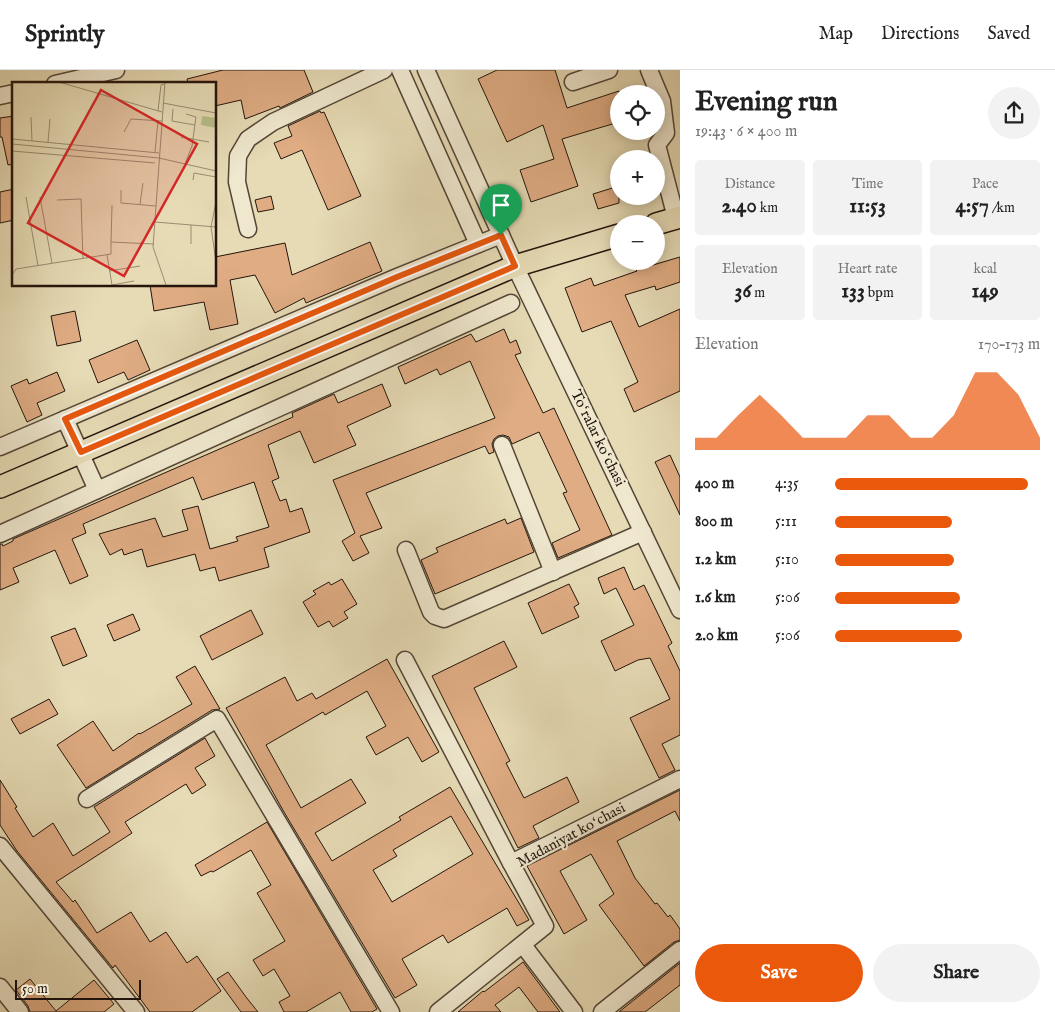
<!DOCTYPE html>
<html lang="en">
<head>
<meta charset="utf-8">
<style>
	:root { --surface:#fff; --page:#f2f2f2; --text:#222; --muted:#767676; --line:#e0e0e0; --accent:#ea580c }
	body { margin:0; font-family:"IM FELL English",serif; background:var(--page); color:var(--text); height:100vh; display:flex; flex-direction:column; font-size:19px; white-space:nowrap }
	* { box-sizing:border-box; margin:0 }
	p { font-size:16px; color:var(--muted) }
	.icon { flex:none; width:28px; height:28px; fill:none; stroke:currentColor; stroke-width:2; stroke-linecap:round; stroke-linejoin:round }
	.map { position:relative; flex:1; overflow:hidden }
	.panel { display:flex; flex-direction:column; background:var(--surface); width:375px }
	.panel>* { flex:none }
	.fabs { position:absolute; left:610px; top:15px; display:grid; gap:10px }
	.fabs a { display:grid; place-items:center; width:55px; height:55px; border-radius:50%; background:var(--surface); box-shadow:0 2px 12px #0003; font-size:25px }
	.scale { position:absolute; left:15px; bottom:12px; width:126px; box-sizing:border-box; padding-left:5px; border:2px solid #24150d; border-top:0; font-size:14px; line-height:18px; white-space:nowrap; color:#24150d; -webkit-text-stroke:4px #efe8cf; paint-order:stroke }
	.pin { position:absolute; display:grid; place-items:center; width:42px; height:42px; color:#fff; margin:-51px -21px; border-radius:50% 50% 50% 0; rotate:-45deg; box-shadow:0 0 5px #0007 }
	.pin .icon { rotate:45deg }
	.round { display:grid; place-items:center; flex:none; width:52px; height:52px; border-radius:26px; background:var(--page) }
	.summary { display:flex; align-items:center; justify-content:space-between; height:85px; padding:0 15px }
	h1 { font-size:28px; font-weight:800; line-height:38px }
	.figures { display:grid; grid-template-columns:repeat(3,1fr); gap:8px; height:85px; padding:5px 15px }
	.figures div { display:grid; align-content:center; border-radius:5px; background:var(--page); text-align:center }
	.figures b { font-size:21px; font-weight:800 }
	.figures small { font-size:14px; font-weight:400 }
	.figures p { font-size:14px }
	.chart { height:140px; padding:10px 15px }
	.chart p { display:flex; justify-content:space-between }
	.chart svg { width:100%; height:90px; margin-top:5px; fill:var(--accent); opacity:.7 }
	.primary-button { display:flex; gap:10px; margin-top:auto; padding:10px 15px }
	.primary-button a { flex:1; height:58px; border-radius:30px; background:var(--accent); color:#fff; font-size:20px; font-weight:800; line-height:58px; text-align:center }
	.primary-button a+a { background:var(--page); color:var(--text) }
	ul { padding:0 15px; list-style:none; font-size:16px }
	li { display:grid; grid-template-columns:80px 60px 1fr; align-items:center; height:38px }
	li i { height:12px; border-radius:6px; background:var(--accent) }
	header { display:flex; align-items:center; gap:30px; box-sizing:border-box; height:70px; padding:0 25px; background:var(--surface); border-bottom:1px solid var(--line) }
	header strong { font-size:24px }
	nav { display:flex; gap:28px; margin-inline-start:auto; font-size:18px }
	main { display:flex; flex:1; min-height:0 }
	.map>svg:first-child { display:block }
	.building { fill:#dfac83; stroke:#24150d; fill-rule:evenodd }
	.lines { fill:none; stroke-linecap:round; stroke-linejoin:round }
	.minor-casing { stroke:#544637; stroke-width:19 }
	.major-casing { stroke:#24150d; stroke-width:24 }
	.minor { stroke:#efe8cf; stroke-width:16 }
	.major { stroke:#e6dbb5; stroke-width:21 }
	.route-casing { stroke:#fff; stroke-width:10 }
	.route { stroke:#ea580c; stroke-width:6 }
	.labels { text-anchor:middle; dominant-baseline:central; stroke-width:4.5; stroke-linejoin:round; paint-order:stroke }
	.street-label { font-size:15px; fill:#24150d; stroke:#efe8cf }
	.inset-road { fill:none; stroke:#988c72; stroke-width:1 }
	.view { fill:#d62828; fill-opacity:0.15; stroke:#d62828; stroke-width:2.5 }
	.inset-edge { fill:none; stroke:#24150d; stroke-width:2.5 }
</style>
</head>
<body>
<header>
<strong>Sprintly</strong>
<nav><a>Map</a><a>Directions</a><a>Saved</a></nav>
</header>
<main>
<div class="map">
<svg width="680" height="942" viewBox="0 0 680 942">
	<rect width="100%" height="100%" fill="#e6dbb5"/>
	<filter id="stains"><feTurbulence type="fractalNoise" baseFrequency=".004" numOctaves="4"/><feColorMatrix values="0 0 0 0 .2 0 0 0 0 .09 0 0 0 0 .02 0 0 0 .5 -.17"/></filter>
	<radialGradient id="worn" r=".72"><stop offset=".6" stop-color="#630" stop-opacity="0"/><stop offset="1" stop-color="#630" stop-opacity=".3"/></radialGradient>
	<g class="building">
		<path d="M223 0H304L313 22 280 38 279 36 245 49 241 30 215 36V14H188L187 9Z"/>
		<path d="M497 0H555L567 38 619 21V52L562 69 578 116 531 132 520 100 554 89 543 55 507 72 478 9Z"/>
		<path d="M320 41 321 43 324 42 361 126 328 140 302 80 281 89 274 73 292 66 288 56Z"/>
		<path d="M14 46V94L8 95 2 67H0V48Z"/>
		<path d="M619 116V133L598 139 593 124Z"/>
		<path d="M14 119V150L0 153V122Z"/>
		<path d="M271 126 274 139 258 142 255 130Z"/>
		<path d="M370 172 382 201 306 233 304 228 275 243 255 205 230 210 238 254 210 260 204 232 154 241 150 215H215V187L285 173 292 205Z"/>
		<path d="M680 187V212L656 220 655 216 625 225 639 257 680 239V321L634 342 624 319 638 312 611 251 582 262 565 218 591 208 594 216 637 201 636 200Z"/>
		<path d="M75 241 81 271 57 276 51 246Z"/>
		<path d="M504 259 510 273 516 270 521 283 515 285 543 343 554 338 612 465 558 488 552 473 580 460 563 423 567 422 539 362 512 374 509 367 503 365 498 366 494 369 492 374 494 382 489 384 485 376 366 423 382 458 360 466 369 483 353 491 342 471 355 463 333 410 495 348 470 291 440 305 437 299 405 314 398 297 471 264 476 272Z"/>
		<path d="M137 270 150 300 128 310 124 302 98 313 89 290Z"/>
		<path d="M57 302 65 321 37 333 42 345 27 352 11 316 27 309 29 314Z"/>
		<path d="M382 314 391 336 347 356 356 375 314 393 300 361 268 375 279 408 272 411 280 431 286 429 290 442 302 438 310 462 264 478 269 497 219 511 215 497 200 501 195 484 147 497 142 479 124 485 122 479 110 485 99 464 155 448 163 467 188 460 182 440 198 436 210 479 238 471 236 467 269 457 254 412 202 430 193 407 83 454 86 463 72 469 88 506 70 514 55 480 13 498 19 512 0 520V474H2L3 476 13 471V469L293 347 292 343 334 324 338 333Z"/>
		<path d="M670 385 680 407V445L655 392Z"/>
		<path d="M521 448 534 482 435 524 421 490 438 482 436 478 505 449 507 454Z"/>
		<path d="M624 497 634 520 644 515 672 573 668 576 680 601V665L662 674 675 700 659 708 630 648 670 629 650 588 638 590 615 601 601 571 634 555 616 518 604 524 598 508Z"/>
		<path d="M342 509 357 534 344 542 348 548 333 557 329 551 318 557 303 532 316 524 313 521 329 512 331 515Z"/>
		<path d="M569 514 579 534 574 537 579 547 542 564 528 533Z"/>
		<path d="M251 540 263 564 212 590 200 566Z"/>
		<path d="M133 544 140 560 114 571 107 555Z"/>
		<path d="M75 558 87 586 63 596 51 567Z"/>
		<path d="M504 571 517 597 474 618 510 691 506 693 524 728 567 707 579 732 533 756 539 768 518 778 432 606Z"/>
		<path d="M387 589 439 682 422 692 408 667 376 685 366 667 386 656 367 621 325 645 323 642 266 675 301 738 351 709 366 733 315 763 332 791 401 750 399 747 450 717 529 850 517 856 507 838 448 873 443 865 402 889 417 915 395 928 284 742 226 638 285 607 297 631 312 623 316 629ZM451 746 473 784 392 832 373 800 397 786 393 780Z"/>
		<path d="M195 596 220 639 212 640 86 718 57 675 93 651 113 681 139 663 140 664 192 634 176 607Z"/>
		<path d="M49 629 58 644 20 664 11 649Z"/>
		<path d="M205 668 215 686 195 698 206 715 192 724 186 714 125 752 132 763 56 812 73 832 75 830 97 863 131 842 150 872 166 862 187 893 197 886 221 921 192 942H150L115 895 113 898 17 781 0 755V710L17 737 15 738 33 767 53 753 73 786 110 762 94 737Z"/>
		<path d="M680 720V751L675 741 617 771 635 808 655 834 657 833 668 847 670 845 680 859V870L674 872 644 896 599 835 614 824 591 784 560 801 587 850 564 864 527 796Z"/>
		<path d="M267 752 377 939 372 942H351L340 922 306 942H284L279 932 290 926 274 899 263 906 253 890 285 871 257 823 271 815 251 780 213 802 211 801 201 806 195 795Z"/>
		<path d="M523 892 560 942H538L519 917 495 935 501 942H458L483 921 484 922Z"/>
		<path d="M680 893V915L645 942H619Z"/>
		<path d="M228 902 246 927 258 942H241L217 909Z"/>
		<path d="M30 909 56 941 94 910 114 934 104 942H30L28 936 16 920Z"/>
	</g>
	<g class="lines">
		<defs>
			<g id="minor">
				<path d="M400 0 478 174"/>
				<path d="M426 0 515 196 680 540"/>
				<path d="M649 0 662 31 666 63 657 75 676 148"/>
				<path d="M573 12 609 0"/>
				<path d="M55 14 116 0"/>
				<path d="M0 26 14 23"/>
				<path d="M248 159 237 112 238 86 248 69 273 52 384 0"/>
				<path d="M65 349 97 420"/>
				<path d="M502 375 553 502"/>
				<path d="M0 377 397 207 501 165"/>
				<path d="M0 464 511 233"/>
				<path d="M406 480 431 542 435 546 444 549 643 462"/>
				<path d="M405 590 511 793"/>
				<path d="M87 729 217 649 391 942"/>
				<path d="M0 776 136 942"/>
				<path d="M523 875 574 942"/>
				<path d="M0 917 20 942"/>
				<path d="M438 942 545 856 511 793 680 709"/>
				<path d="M602 942 680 880"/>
			</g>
			<g id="major">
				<path d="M656 154 680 147"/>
				<path d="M0 417 515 196 619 165"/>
			</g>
		</defs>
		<use href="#minor" class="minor-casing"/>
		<use href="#major" class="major-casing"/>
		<use href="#minor" class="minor"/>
		<use href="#major" class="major"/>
	</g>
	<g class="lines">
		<defs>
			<path id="route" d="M501 165 515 196 81 382 65 349 397 207Z"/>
		</defs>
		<use href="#route" class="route-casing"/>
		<use href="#route" class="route"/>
	</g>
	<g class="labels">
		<g class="street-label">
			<text transform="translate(598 368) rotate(64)">Toʻralar koʻchasi</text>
			<text transform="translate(571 765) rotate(-28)">Madaniyat koʻchasi</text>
		</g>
	</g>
	<g transform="translate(12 12)">
		<rect width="204" height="204" fill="#e6dbb5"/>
		<path d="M190 34 204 36V46L189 43Z" fill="#b8bf8b"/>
		<path class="inset-road" d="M47 0 150 30M153 0 141 165 154 203M151 21 204 31M161 27 160 39 183 43M146 29 149 3 153 2M19 35 20 59M112 50 119 37 150 39M169 55 197 60M0 57 147 71M36 60 38 37M0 62 147 76 204 89M0 69 143 81M143 70 146 39M173 82 180 64 184 35 174 32M181 98 182 91 204 95M109 108V121L144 124M14 115 26 184M28 115 40 181M45 118 69 117 71 177M204 120 199 145 204 180M128 122 131 101M143 140 204 145M99 160 100 123M179 162V143M95 173 100 203M97 189 128 184M0 193 4 187 99 172V160L142 162M100 203 122 199"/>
		<path class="view" d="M89 8 185 62 112 194 16 141Z"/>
		<rect width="204" height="204" class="inset-edge"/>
	</g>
	<rect width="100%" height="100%" filter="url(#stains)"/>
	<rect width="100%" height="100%" fill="url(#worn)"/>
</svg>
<div class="fabs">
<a><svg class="icon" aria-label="locate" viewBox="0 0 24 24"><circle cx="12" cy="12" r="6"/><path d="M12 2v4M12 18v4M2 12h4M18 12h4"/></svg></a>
<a>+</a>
<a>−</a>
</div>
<div class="scale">50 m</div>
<div class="pin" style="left:501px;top:165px;background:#1e9e55"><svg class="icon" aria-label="arrive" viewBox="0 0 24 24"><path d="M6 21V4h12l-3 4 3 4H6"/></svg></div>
</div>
<section class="panel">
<div class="summary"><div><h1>Evening run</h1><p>19:43 · 6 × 400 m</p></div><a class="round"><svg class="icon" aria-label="share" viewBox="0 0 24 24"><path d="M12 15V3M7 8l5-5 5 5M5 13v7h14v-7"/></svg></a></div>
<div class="figures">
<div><p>Distance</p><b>2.40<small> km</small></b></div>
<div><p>Time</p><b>11:53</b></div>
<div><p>Pace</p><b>4:57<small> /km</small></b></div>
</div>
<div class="figures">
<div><p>Elevation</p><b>36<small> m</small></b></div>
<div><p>Heart rate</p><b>133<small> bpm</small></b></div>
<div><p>kcal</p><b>149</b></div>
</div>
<div class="chart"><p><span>Elevation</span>170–173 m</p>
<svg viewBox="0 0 160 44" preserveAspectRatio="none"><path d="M0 44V38L10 38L20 27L30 17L40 27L50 38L60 38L70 38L80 27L90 27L100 38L110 38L120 27L130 6L140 6L150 17L160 38V44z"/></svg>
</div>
<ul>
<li><b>400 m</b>4:35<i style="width:94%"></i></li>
<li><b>800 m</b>5:11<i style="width:57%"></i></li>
<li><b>1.2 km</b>5:10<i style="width:58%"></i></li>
<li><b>1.6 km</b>5:06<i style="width:61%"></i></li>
<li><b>2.0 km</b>5:06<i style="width:62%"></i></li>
</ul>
<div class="primary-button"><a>Save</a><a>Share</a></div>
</section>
</main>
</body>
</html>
